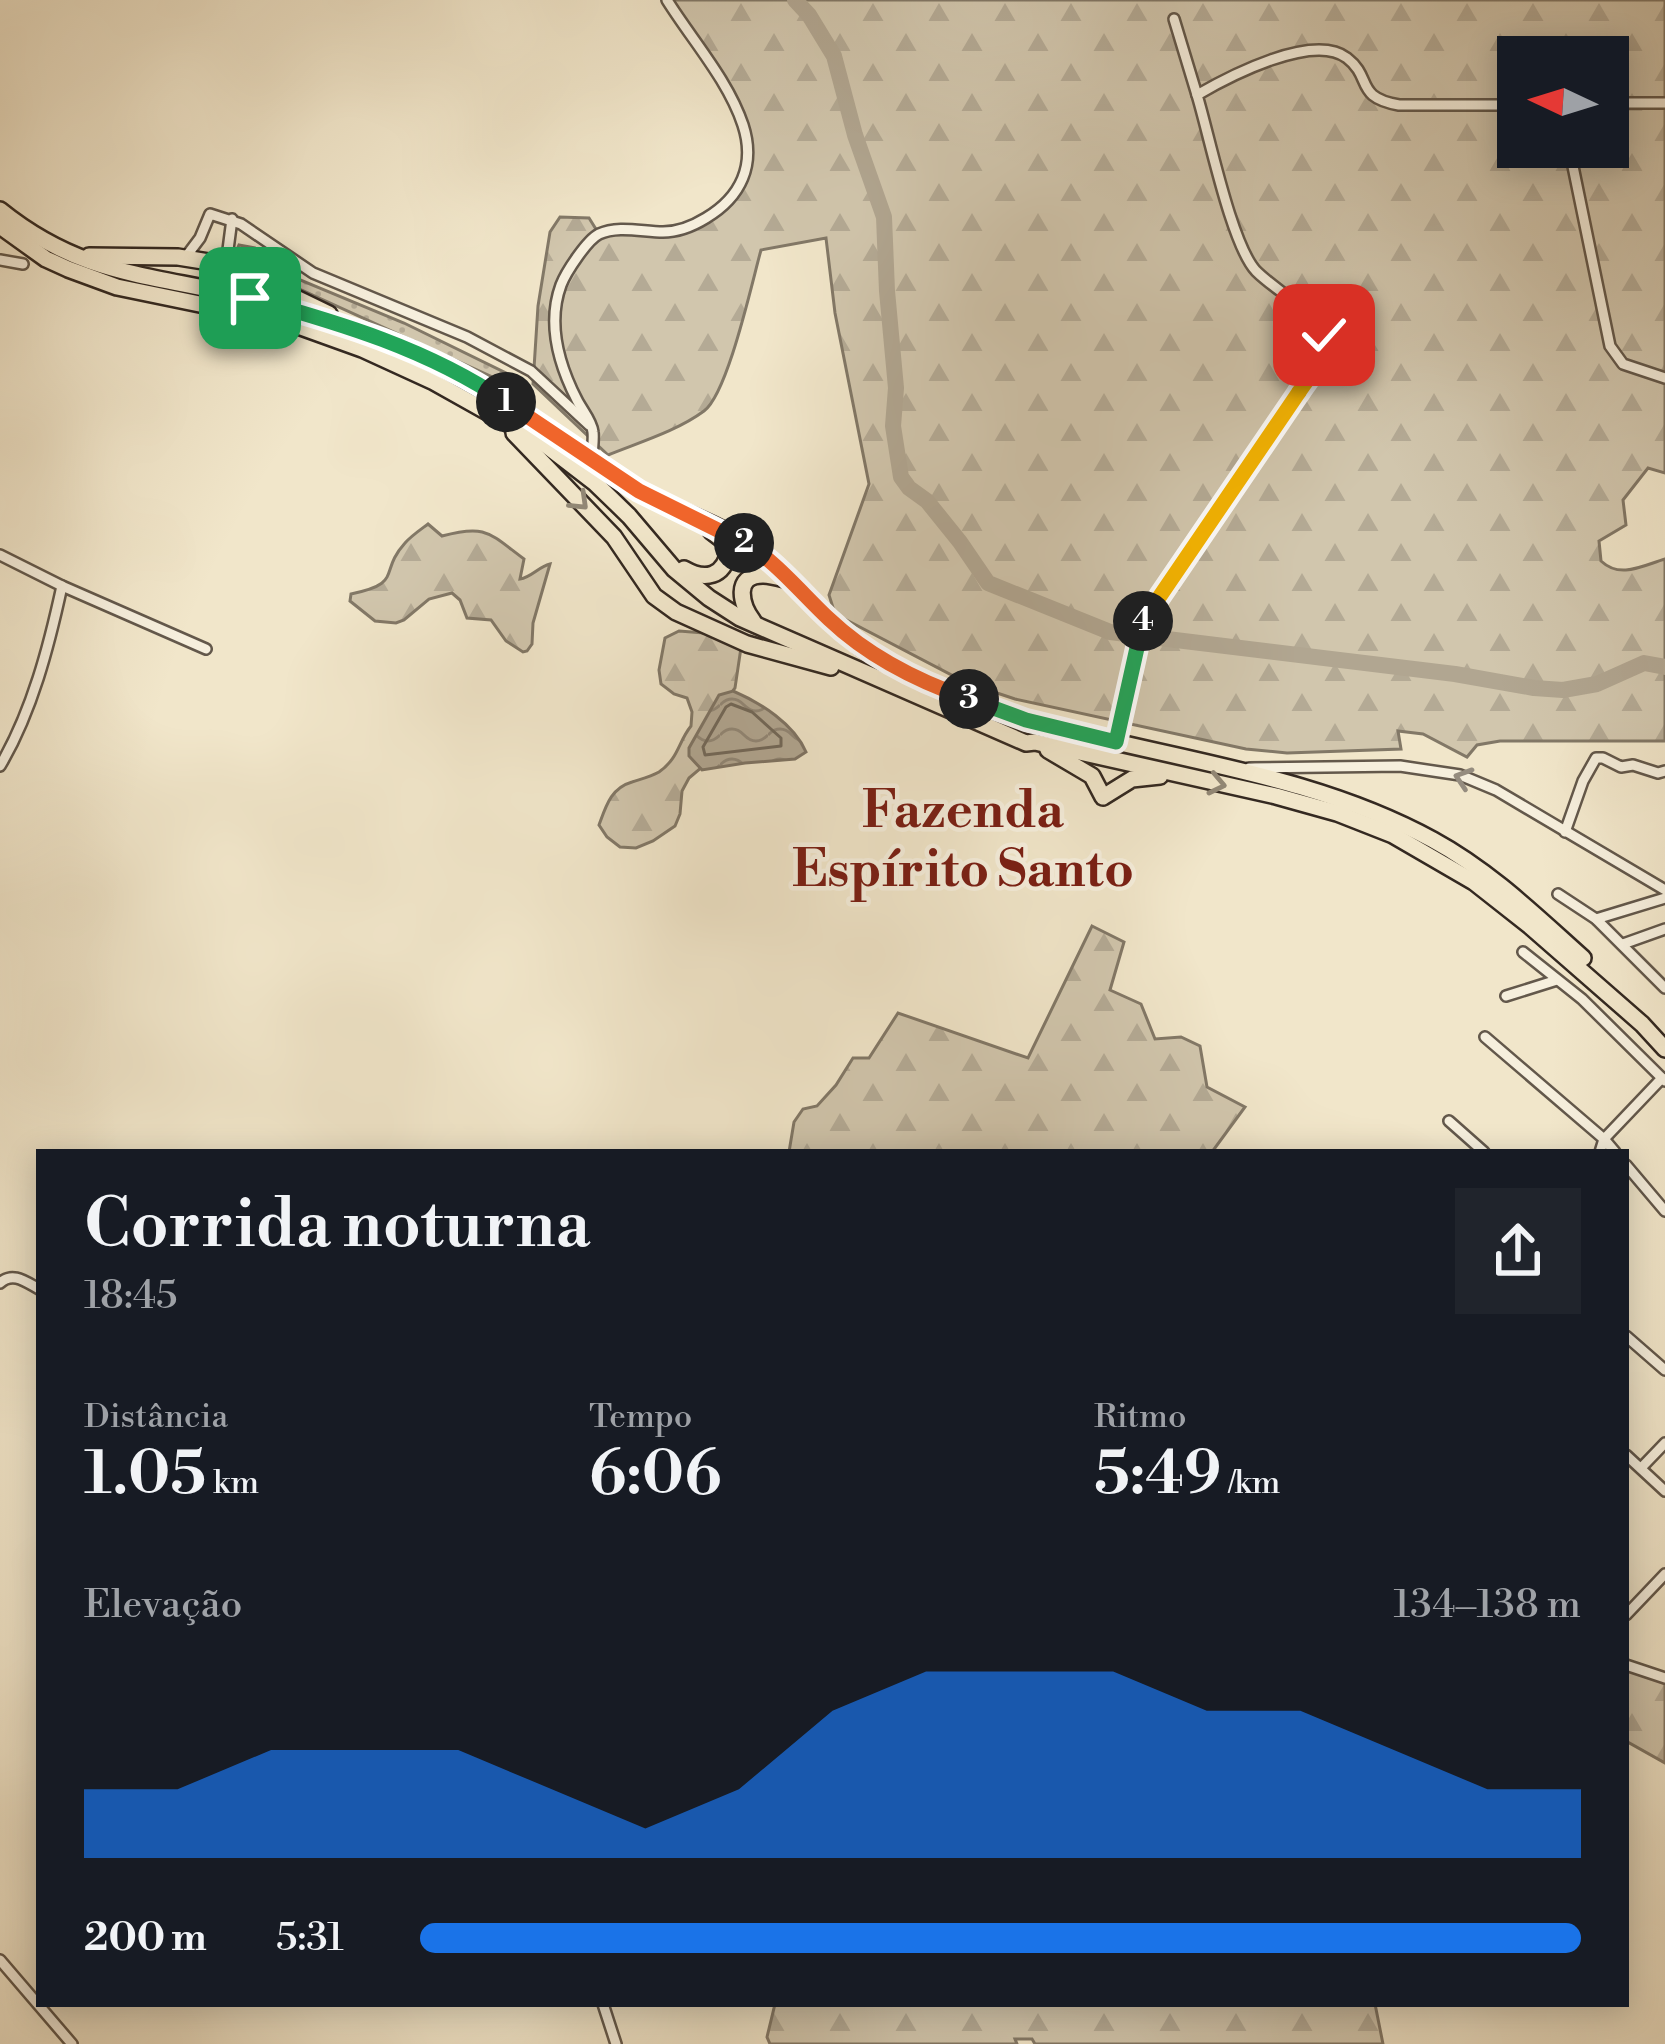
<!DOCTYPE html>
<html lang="pt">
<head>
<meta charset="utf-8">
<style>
	:root { --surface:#171b24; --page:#20242c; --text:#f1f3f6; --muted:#9ea1a6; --accent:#1a73e8 }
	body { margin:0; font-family:"Libre Bodoni",serif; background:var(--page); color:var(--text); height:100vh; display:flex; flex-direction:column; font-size:45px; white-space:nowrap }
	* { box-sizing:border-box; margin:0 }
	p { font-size:39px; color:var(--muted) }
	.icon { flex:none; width:66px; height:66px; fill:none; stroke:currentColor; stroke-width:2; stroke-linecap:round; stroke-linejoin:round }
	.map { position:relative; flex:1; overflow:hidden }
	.panel { position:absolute; left:36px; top:1149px; width:1593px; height:858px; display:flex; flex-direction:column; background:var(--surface); border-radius:0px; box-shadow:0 6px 30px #0003 }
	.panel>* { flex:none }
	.needle { width:78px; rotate:274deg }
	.buttons { position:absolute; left:1497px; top:36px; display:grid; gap:24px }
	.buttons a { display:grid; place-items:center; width:132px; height:132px; border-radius:0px; background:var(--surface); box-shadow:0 6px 30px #0003; font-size:60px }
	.pin { position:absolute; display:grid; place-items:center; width:102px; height:102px; color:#fff; margin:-51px; border-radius:24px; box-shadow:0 6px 18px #0006 }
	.km { position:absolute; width:60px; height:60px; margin:-30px; border-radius:50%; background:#222; color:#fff; font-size:33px; line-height:60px; text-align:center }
	.round { display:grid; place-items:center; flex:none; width:126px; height:126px; border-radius:0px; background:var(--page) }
	.head { display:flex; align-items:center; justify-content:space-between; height:204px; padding:0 48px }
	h1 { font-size:66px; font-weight:600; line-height:90px }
	.figures { display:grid; grid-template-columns:repeat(3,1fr); gap:18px; height:204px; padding:12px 48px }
	.figures div { display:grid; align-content:center }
	.figures b { font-size:60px; font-weight:600 }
	.figures small { font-size:33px; font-weight:400 }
	.figures p { font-size:33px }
	.chart { height:336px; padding:24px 48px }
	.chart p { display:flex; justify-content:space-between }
	.chart svg { width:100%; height:216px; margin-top:12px; fill:var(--accent); opacity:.7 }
	ul { padding:0 48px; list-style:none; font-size:39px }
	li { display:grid; grid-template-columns:192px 144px 1fr; align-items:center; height:90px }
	li i { height:30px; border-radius:15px; background:var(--accent) }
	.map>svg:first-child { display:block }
	.grass { fill:url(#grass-dots); stroke:#827867; stroke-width:3 }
	.forest { fill:url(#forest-firs); stroke:#827867; stroke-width:3; fill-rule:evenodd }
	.water { fill:url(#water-waves); stroke:#7f7464; stroke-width:3 }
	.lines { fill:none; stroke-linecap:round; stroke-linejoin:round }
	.shore { stroke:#726859; stroke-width:3 }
	.river { stroke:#b1a691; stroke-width:16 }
	.street-casing { stroke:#63584b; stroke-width:14 }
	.primary-casing { stroke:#342921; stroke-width:20 }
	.street { stroke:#f6efdd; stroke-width:9 }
	.primary { stroke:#f1e6ca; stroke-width:15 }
	.oneway { stroke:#928876 }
	.oneway2 { stroke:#958c7f }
	.split-1-casing { stroke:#fff; stroke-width:24 }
	.split-2-casing { stroke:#fff; stroke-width:24 }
	.split-3-casing { stroke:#fff; stroke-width:24 }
	.split-4-casing { stroke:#fff; stroke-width:24 }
	.split-5-casing { stroke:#fff; stroke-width:24 }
	.split-6-casing { stroke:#fff; stroke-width:24 }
	.split-1 { stroke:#22a559; stroke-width:15 }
	.split-2 { stroke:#f0652b; stroke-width:15 }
	.split-3 { stroke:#f0652b; stroke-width:15 }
	.split-4 { stroke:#22a559; stroke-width:15 }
	.split-5 { stroke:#f5b400; stroke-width:15 }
	.split-6 { stroke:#f5b400; stroke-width:15 }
	.labels { text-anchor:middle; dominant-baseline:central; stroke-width:9; stroke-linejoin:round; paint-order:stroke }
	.district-label { font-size:51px; font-weight:bold; fill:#7a1f14; stroke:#f6efdd }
</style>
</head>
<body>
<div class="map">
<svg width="1665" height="2044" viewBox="0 0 1665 2044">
	<defs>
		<pattern id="grass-dots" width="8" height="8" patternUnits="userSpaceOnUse" patternTransform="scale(3)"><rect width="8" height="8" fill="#d1c6ad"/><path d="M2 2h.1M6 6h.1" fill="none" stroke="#b4aa95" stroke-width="1.8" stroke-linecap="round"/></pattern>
		<pattern id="forest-firs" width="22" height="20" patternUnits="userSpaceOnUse" patternTransform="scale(3)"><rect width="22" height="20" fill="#d1c6ad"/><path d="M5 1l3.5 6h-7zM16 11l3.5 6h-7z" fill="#b4aa95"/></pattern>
		<pattern id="water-waves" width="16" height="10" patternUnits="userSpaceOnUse" patternTransform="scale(3)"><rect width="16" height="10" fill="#b1a691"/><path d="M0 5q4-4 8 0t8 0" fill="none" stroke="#918776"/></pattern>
	</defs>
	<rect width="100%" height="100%" fill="#f1e6ca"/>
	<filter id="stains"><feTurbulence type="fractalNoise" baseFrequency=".00167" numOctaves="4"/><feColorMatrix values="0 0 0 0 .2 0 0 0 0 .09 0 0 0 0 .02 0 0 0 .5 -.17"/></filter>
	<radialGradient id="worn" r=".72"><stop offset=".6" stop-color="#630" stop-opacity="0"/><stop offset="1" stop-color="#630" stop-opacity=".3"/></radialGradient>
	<path class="grass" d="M239 245 255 248 293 277 404 323 510 375 508 384 242 263 235 254Z"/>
	<g class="forest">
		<path d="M667 0H1665V473L1648 468 1623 500 1626 525 1599 541 1601 561C1620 579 1642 566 1665 559V741H1500L1477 745 1467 757 1423 734 1398 731 1401 749 1287 753 1246 749 1015 699 967 683 835 614 829 595 869 484 835 313 826 238 761 250C752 282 728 393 704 411 677 431 640 442 608 455L533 384 538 306 550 232 560 217 589 218 599 234 679 230 726 204 748 155 733 103ZM1518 57H1608V147H1518Z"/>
		<path d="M428 524 442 536C486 524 489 533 524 559L520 579C532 577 538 567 550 564L533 623 532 644 527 651 523 652 506 641 491 620 467 618 460 600 452 593 429 599 404 620 396 623 375 621 350 601 351 594C404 583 378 573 405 543 411 536 420 530 428 524Z"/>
		<path d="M679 631 729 635 742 641 735 688 716 714 701 768 689 778 682 791 680 814 675 826 653 841 636 848 620 847 607 837 599 825C606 806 611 788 632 782 641 779 650 777 659 772 679 758 678 742 691 726L692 712 687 698 674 694 661 684 659 670 665 638Z"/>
		<path d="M1092 926 1124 942 1110 990 1141 1004 1155 1039 1181 1037 1200 1046 1207 1087 1245 1107 1212 1152H789L794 1122 803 1109 817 1106 836 1085 853 1058H869L898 1013 1028 1058Z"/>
		<path d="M1626 1665 1665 1678V1763L1626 1741Z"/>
		<path d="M775 2004H1375L1383 2044H1035L1032 2039H1015L1017 2044H770L767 2037Z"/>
	</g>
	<path class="water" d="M733 691C761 703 794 724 806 752L795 759 745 763 702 770 689 756V748L719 695Z"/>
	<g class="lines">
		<path class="shore" d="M731 704 752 712 781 738V746L705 755 703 747 726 707Z"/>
		<path class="river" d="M795 0 809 15 834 56 855 135 884 217 887 291 896 388 893 426 901 477 909 488 927 501 960 542 988 583 1110 632 1455 674 1534 688 1563 690 1597 684 1644 663 1665 667"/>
		<defs>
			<g id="street">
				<path d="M1174 19 1197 95"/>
				<path d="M1608 103H1665"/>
				<path d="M1569 147 1610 346 1623 364 1665 378"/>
				<path d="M185 258 200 238 210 214 241 224 313 273 467 337 531 371 589 425"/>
				<path d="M0 260 23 264"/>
				<path d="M226 265 232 219"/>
				<path d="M592 459C592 451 594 440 593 432 592 421 582 410 577 400 559 365 547 323 561 285 566 272 587 240 599 234 618 225 643 232 663 232 679 232 693 226 706 218 741 197 756 165 743 125 728 80 692 40 667 0"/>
				<path d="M0 555 62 586 206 649"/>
				<path d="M1116 742 1144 621 1320 361C1328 340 1322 328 1306 312 1291 297 1271 286 1256 271 1231 244 1209 134 1197 95 1228 77 1313 32 1347 58 1373 78 1354 97 1399 105H1518"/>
				<path d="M0 766C32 712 49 646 62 586"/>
				<path d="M1249 768 1400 766 1460 775 1496 790 1665 890"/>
				<path d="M1565 832 1583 781 1596 758H1603L1621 767 1633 765 1658 773 1665 771"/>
				<path d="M1558 894 1596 919 1665 988"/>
				<path d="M1596 919 1665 898"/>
				<path d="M1623 944 1665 929"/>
				<path d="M1523 952 1582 999 1665 1081"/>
				<path d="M1506 996 1557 980"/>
				<path d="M1485 1037 1604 1139 1615 1152"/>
				<path d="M1449 1121 1484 1152"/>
				<path d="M1600 1152 1604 1139 1662 1078"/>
				<path d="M1626 1165 1665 1211"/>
				<path d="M0 1283C13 1271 26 1282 39 1289"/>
				<path d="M1626 1336 1665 1370"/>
				<path d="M1626 1455 1665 1491"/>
				<path d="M1641 1468 1665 1443"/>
				<path d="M1626 1615 1665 1574"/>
				<path d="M1626 1665 1665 1678"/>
				<path d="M0 1960 72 2044"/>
				<path d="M603 2004 616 2044"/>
			</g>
			<g id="primary">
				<path d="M0 210C84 278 155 274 253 299 309 313 364 331 417 353 499 386 563 449 640 491 677 511 720 524 754 548 766 557 775 570 786 579 810 598 830 621 853 641 871 656 894 667 915 677 1080 757 1272 752 1433 840 1490 871 1536 916 1583 958"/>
				<path d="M0 226 46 259 68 269 117 287 287 322 362 349 434 382 543 443 595 483 629 516 674 569 709 598 740 618 1026 743 1035 742 1276 796 1337 813 1393 835 1474 882 1531 927 1642 1024 1665 1049"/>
				<path d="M89 256 178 257 228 265 329 314"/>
				<path d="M514 433 614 537 654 596 676 612 747 644 831 667"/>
				<path d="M684 569C705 581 724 577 729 551L724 541 711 531"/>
				<path d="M753 621C741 605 733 575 763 575 770 575 777 577 784 579"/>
				<path d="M1048 750 1092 776 1103 797 1132 779 1160 776"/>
			</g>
		</defs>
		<use href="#street" class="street-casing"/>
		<use href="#primary" class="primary-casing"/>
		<use href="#street" class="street"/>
		<use href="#primary" class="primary"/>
	</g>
	<defs><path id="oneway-chevron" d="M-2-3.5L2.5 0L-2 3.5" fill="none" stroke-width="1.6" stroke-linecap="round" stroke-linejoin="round" transform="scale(3)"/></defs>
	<g class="oneway">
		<use href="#oneway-chevron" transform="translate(580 502) rotate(44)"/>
		<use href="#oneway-chevron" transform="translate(1217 784) rotate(12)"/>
	</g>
	<use class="oneway2" href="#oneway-chevron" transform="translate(1463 778) rotate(-162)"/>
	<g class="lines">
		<defs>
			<path id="split-1" d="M250 298C340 323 428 349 506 402"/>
			<path id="split-2" d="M506 402 639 491 744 543"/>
			<path id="split-3" d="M744 543C772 557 805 597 829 619 869 657 917 681 969 699"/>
			<path id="split-4" d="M969 699 1026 720 1116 742 1143 621"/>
			<path id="split-5" d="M1143 621 1299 392"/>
			<path id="split-6" d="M1299 392C1311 374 1328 357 1324 335"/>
		</defs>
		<use href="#split-1" class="split-1-casing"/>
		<use href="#split-2" class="split-2-casing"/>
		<use href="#split-3" class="split-3-casing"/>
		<use href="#split-4" class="split-4-casing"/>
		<use href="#split-5" class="split-5-casing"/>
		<use href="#split-6" class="split-6-casing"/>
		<use href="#split-1" class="split-1"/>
		<use href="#split-2" class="split-2"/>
		<use href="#split-3" class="split-3"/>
		<use href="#split-4" class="split-4"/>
		<use href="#split-5" class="split-5"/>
		<use href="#split-6" class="split-6"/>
	</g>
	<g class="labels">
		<g class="district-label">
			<text x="963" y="812">Fazenda<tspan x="963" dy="59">Espírito Santo</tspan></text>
		</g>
	</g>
	<rect width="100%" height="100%" filter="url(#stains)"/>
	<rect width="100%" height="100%" fill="url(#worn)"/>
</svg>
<div class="buttons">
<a><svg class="needle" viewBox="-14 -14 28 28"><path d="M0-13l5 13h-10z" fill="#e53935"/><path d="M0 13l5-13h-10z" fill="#9ea1a6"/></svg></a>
</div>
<div class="pin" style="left:250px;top:298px;background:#1e9e55"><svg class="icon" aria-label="arrive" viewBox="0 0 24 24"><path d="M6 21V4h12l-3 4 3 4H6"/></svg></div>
<div class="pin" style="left:1324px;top:335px;background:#d93025"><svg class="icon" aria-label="check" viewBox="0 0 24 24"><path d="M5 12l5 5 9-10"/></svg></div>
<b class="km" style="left:506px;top:402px">1</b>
<b class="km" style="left:744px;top:543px">2</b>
<b class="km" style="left:969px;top:699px">3</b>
<b class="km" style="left:1143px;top:621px">4</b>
<section class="panel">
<div class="head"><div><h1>Corrida noturna</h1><p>18:45</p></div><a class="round"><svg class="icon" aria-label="share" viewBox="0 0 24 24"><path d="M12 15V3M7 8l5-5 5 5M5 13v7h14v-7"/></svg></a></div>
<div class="figures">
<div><p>Distância</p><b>1.05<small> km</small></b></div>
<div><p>Tempo</p><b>6:06</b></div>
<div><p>Ritmo</p><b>5:49<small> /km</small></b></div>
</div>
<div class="chart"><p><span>Elevação</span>134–138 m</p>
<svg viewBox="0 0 160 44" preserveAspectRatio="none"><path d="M0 44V30L10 30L20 22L30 22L40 22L50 30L60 38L70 30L80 14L90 6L100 6L110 6L120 14L130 14L140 22L150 30L160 30V44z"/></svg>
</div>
<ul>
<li><b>200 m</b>5:31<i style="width:100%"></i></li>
</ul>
</section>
</div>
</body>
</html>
